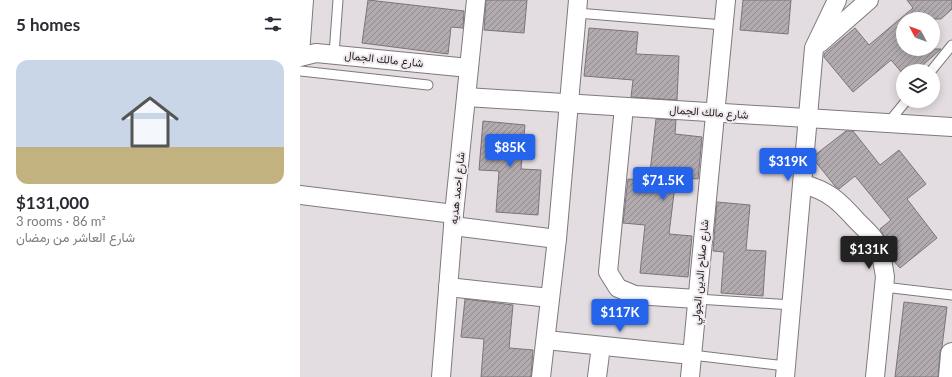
<!DOCTYPE html>
<html lang="en">
<head>
<meta charset="utf-8">
<style>
	:root { --surface:#fff; --page:#f2f2f3; --text:#2b2b33; --muted:#7c7c81; --accent:#2563eb }
	body { margin:0; font-family:Lato,Vazirmatn,sans-serif; background:var(--page); color:var(--text); height:100vh; display:flex; flex-direction:column; font-size:15px; white-space:nowrap }
	* { box-sizing:border-box; margin:0 }
	p { font-size:13px; color:var(--muted) }
	.icon { flex:none; width:22px; height:22px; fill:none; stroke:currentColor; stroke-width:2; stroke-linecap:round; stroke-linejoin:round }
	.map { position:relative; flex:1; overflow:hidden }
	.panel { display:flex; flex-direction:column; background:var(--surface); width:300px }
	.panel>* { flex:none }
	.needle { width:26px; rotate:311deg }
	.tools { position:absolute; left:596px; top:12px; display:grid; gap:8px }
	.tools a { display:grid; place-items:center; width:44px; height:44px; border-radius:50%; background:var(--surface); box-shadow:0 2px 10px #0003; font-size:20px }
	.price { position:absolute; translate:-50% -34px; padding:0 9px; border-radius:4px; background:var(--accent); color:#fff; font-size:13px; line-height:26px; filter:drop-shadow(0 1px 2px #0008) }
	.price::after { content:''; position:absolute; left:50%; top:24px; width:12px; height:9px; margin-left:-6px; background:inherit; clip-path:polygon(0 0,100% 0,50% 100%) }
	.price.selected { background:#222; color:#fff }
	ul { padding:0; list-style:none }
	li { display:grid; align-content:center; gap:8px; height:212px; padding:0 16px }
	li span { display:grid; place-items:center; height:124px; border-radius:12px; color:#555 }
	li>.icon { margin-inline-start:auto }
	span .icon { width:72px; height:72px; fill:#fffc; stroke-width:1 }
	li b { font-size:17px }
	h2 { display:flex; justify-content:space-between; align-items:center; height:48px; padding:0 16px; font-size:17px }
	main { display:flex; flex:1; min-height:0 }
	.map>svg:first-child { display:block }
</style>
</head>
<body>
<main>
<section class="panel">
<h2>5 homes<svg class="icon" aria-label="filters" viewBox="0 0 24 24"><path d="M4 7h16M4 17h16"/><circle cx="9" cy="7" r="2"/><circle cx="15" cy="17" r="2"/></svg></h2>
<ul>
<li><span style="background:linear-gradient(#c9d6e8 70%,#c2b280 0)"><svg class="icon" aria-label="home" viewBox="0 0 24 24"><path d="M3 11l9-7 9 7M6 9v11h12V9"/></svg></span><div><b>$131,000</b><p>3 rooms · 86 m²</p><p>شارع العاشر من رمضان</p></div></li>
</ul>
</section>
<div class="map">
<svg width="652" height="377" viewBox="0 0 652 377">
	<defs>
		<pattern id="building-hatch" width="6" height="6" patternUnits="userSpaceOnUse"><rect width="6" height="6" fill="#b1aaaf"/><path d="M-1 1l2-2M0 6l6-6M5 7l2-2" fill="none" stroke="#8f8a8e"/></pattern>
	</defs>
	<rect width="100%" height="100%" fill="#e3dce1"/>
	<g fill="url(#building-hatch)" stroke="#7b7579">
		<polygon points="68,0 164,11 163,28 151,27 148,54 62,43"/>
		<polygon points="186,0 227,0 224,33 184,30"/>
		<polygon points="443,0 491,0 488,34 440,30"/>
		<polygon points="607,0 652,0 652,9 641,19 603,19 603,49 641,49 616,71 603,71 603,74 591,60 553,92 524,57 524,54 555,28 569,45 613,8"/>
		<polygon points="289,28 338,32 336,54 379,56 377,100 331,97 333,80 284,76"/>
		<polygon points="356,119 376,120 375,134 402,137 398,179 376,177 369,234 392,236 388,277 340,273 345,225 323,223 328,179 349,181"/>
		<polygon points="183,121 225,125 221,169 241,170 238,215 196,212 199,171 179,170"/>
		<polygon points="546,131 553,131 580,165 599,150 626,184 607,199 637,238 600,268 592,259 588,244 580,229 591,220 555,176 539,189 535,186 515,161 515,155"/>
		<polygon points="417,202 450,205 446,250 466,251 463,296 421,293 424,252 413,251"/>
		<polygon points="165,299 213,305 209,348 233,350 231,377 181,377 184,339 161,337"/>
		<polygon points="604,302 647,307 642,347 640,353 638,377 595,377"/>
	</g>
	<g fill="none" stroke-linecap="round" stroke-linejoin="round">
		<g stroke="#7f797d" stroke-width="11">
			<g id="lane">
				<polyline points="277,13 424,25"/>
				<polyline points="34,54 38,0"/>
				<polyline points="1,71 128,85"/>
				<polyline points="631,71 652,45"/>
				<polyline points="588,123 606,101"/>
				<polyline points="584,287 652,295"/>
				<polyline points="397,299 492,305"/>
				<polyline points="392,355 486,366"/>
			</g>
		</g>
		<g stroke="#7f797d" stroke-width="20">
			<g id="street">
				<polyline points="520,43 569,0"/>
				<polyline points="0,54 4,0"/>
				<polyline points="0,57 16,53 169,68"/>
				<polyline points="166,97 652,127"/>
				<polyline points="324,107 308,272 318,288 335,295 397,299"/>
				<path d="M503,184C529,191 539,201 557,221C563,227 569,232 574,239C581,250 583,264 585,277L575,377"/>
				<polyline points="0,195 154,214"/>
				<polyline points="153,226 257,239"/>
				<polyline points="148,287 250,298"/>
				<polyline points="246,340 392,355"/>
				<polyline points="141,377 154,214 176,0"/>
				<polyline points="241,377 257,239 278,0"/>
				<polyline points="297,377 301,346"/>
				<polyline points="390,377 426,0"/>
				<polyline points="485,377 514,48 537,0"/>
			</g>
		</g>
		<g stroke="#7f797d" stroke-width="24">
			<polyline id="secondary" points="650,377 652,354"/>
		</g>
		<use href="#lane" stroke="#fff" stroke-width="9"/>
		<use href="#street" stroke="#fff" stroke-width="18"/>
		<use href="#secondary" stroke="#fff" stroke-width="22"/>
	</g>
	<g text-anchor="middle" stroke-width="4" stroke-linejoin="round" paint-order="stroke">
		<g font-size="11" fill="#1f1d1e" stroke="#f0e9ee">
			<text transform="translate(84 59) rotate(6)" y="4">شارع مالك الجمال</text>
			<text transform="translate(409 112) rotate(4)" y="4">شارع مالك الجمال</text>
			<text transform="translate(157 188) rotate(-84)" y="4">شارع احمد هديه</text>
			<text transform="translate(400 272) rotate(-85)" y="4">شارع صلاح الدين الجولي</text>
		</g>
	</g>
</svg>
<div class="tools">
<a><svg class="needle" viewBox="-14 -14 28 28"><path d="M0-13l5 13h-10z" fill="#e53935"/><path d="M0 13l5-13h-10z" fill="#7c7c81"/></svg></a>
<a><svg class="icon" aria-label="layers" viewBox="0 0 24 24"><path d="M12 4l9 5-9 5-9-5zM3 14l9 5 9-5"/></svg></a>
</div>
<b class="price" style="left:210px;top:168px">$85K</b>
<b class="price" style="left:488px;top:182px">$319K</b>
<b class="price" style="left:363px;top:201px">$71.5K</b>
<b class="price selected" style="left:569px;top:270px">$131K</b>
<b class="price" style="left:320px;top:333px">$117K</b>
</div>
</main>
</body>
</html>
